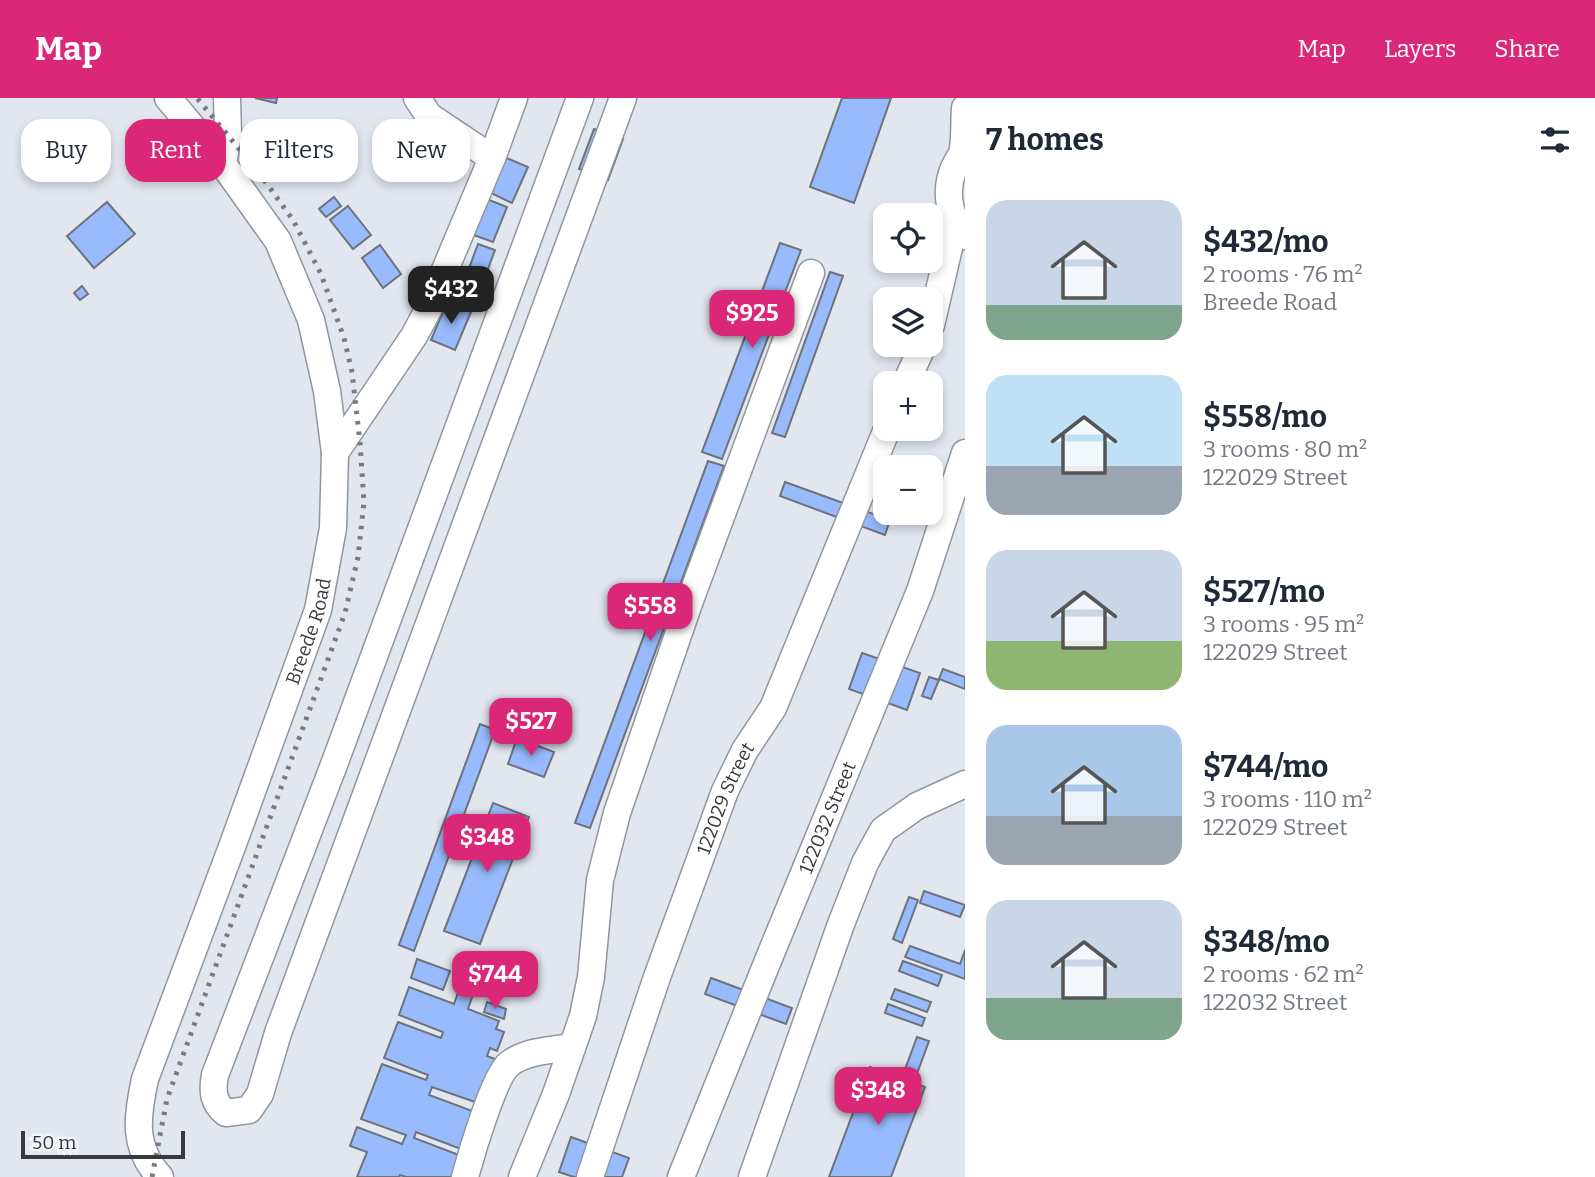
<!DOCTYPE html>
<html lang="en">
<head>
<meta charset="utf-8">
<style>
	:root { --surface:#fff; --page:#f2f2f3; --text:#1f2937; --muted:#747a83; --accent:#db2777 }
	body { margin:0; font-family:Bitter,serif; background:var(--page); color:var(--text); height:100vh; display:flex; flex-direction:column; font-size:26px; white-space:nowrap }
	* { box-sizing:border-box; margin:0 }
	p { font-size:23px; color:var(--muted) }
	.icon { flex:none; width:38px; height:38px; fill:none; stroke:currentColor; stroke-width:2; stroke-linecap:round; stroke-linejoin:round }
	.map { position:relative; flex:1; overflow:hidden }
	.details { display:flex; flex-direction:column; background:var(--surface); width:630px }
	.details>* { flex:none }
	.hud { position:absolute; left:21px; top:21px; width:665px; height:63px; display:flex; gap:14px }
	.tools { position:absolute; left:873px; top:105px; display:grid; gap:14px }
	.tools a { display:grid; place-items:center; width:70px; height:70px; border-radius:14px; background:var(--surface); box-shadow:0 4px 10px #0003; font-size:35px }
	.scale { position:absolute; left:21px; bottom:18px; width:164px; box-sizing:border-box; padding-left:7px; border:4px solid #36383b; border-top:0; font-size:19px; line-height:24px; white-space:nowrap; color:#36383b; -webkit-text-stroke:5px #eff4fd; paint-order:stroke }
	.price { position:absolute; translate:-50% -60px; padding:0 16px; border-radius:14px; background:var(--accent); color:#fff; font-size:23px; line-height:46px; filter:drop-shadow(0 2px 4px #0008) }
	.price::after { content:''; position:absolute; left:50%; top:42px; width:21px; height:16px; margin-left:-10px; background:inherit; clip-path:polygon(0 0,100% 0,50% 100%) }
	.price.current { background:#222; color:#fff }
	ul { padding:0; list-style:none }
	li { display:flex; align-items:center; gap:21px; height:175px; padding:0 21px }
	li span { display:grid; place-items:center; flex:none; width:196px; height:140px; border-radius:21px; color:#555 }
	li>.icon { margin-inline-start:auto }
	span .icon { width:84px; height:84px; fill:#fffc; stroke-width:1 }
	li b { font-size:30px }
	h2 { display:flex; justify-content:space-between; align-items:center; height:84px; padding:0 21px; font-size:30px }
	.chip { padding:0 24px; border-radius:21px; background:var(--surface); box-shadow:0 4px 10px #0003; font-size:24px; line-height:63px }
	.chip.current { background:var(--accent); color:#fff }
	header { display:flex; align-items:center; gap:42px; box-sizing:border-box; height:98px; padding:0 35px; background:var(--accent); color:#fff }
	header strong { font-size:33px }
	nav { display:flex; gap:38px; margin-inline-start:auto; font-size:24px }
	main { display:flex; flex:1; min-height:0 }
	.map>svg:first-child { display:block }
</style>
</head>
<body>
<header>
<strong>Map</strong>
<nav><a>Map</a><a>Layers</a><a>Share</a></nav>
</header>
<main>
<div class="map">
<svg width="965" height="1079" viewBox="0 0 965 1079">
	<rect width="100%" height="100%" fill="#e1e6ef"/>
	<g fill="#98bbfd" stroke="#6e727a" stroke-width="2">
		<polygon points="255,0 277,0 276,5"/>
		<polygon points="842,0 891,0 854,105 810,89"/>
		<polygon points="594,31 623,41 608,82 579,71"/>
		<polygon points="504,59 528,69 512,105 489,94"/>
		<polygon points="479,98 507,109 493,144 465,134"/>
		<polygon points="334,99 341,108 326,119 319,111"/>
		<polygon points="107,104 135,136 94,170 67,138"/>
		<polygon points="348,108 371,137 353,151 330,122"/>
		<polygon points="780,145 801,152 722,361 702,354"/>
		<polygon points="478,146 495,152 482,187 465,181"/>
		<polygon points="380,147 401,176 383,190 362,160"/>
		<polygon points="830,174 843,178 785,339 772,335"/>
		<polygon points="82,188 88,196 80,202 74,195"/>
		<polygon points="447,204 471,214 455,252 431,242"/>
		<polygon points="708,363 724,368 590,730 575,725"/>
		<polygon points="785,384 890,422 885,437 780,398"/>
		<polygon points="862,555 920,575 907,612 849,591"/>
		<polygon points="943,571 965,579 965,591 939,581"/>
		<polygon points="929,579 939,582 931,601 922,598"/>
		<polygon points="480,626 495,632 414,853 399,847"/>
		<polygon points="517,640 554,654 544,679 508,666"/>
		<polygon points="493,705 529,719 480,846 444,833"/>
		<polygon points="924,793 965,807 960,819 920,805"/>
		<polygon points="909,799 918,802 902,845 893,841"/>
		<polygon points="910,848 960,866 965,852 965,881 905,859"/>
		<polygon points="417,861 450,873 443,892 411,880"/>
		<polygon points="903,863 942,877 938,888 899,873"/>
		<polygon points="463,880 477,885 468,911 499,923 496,931 504,934 497,953 490,950 487,958 495,961 478,1005 432,989 429,997 475,1014 461,1051 416,1034 414,1040 459,1057 451,1079 406,1079 400,1077 399,1079 357,1079 367,1054 350,1048 357,1029 402,1046 406,1037 361,1021 382,966 426,982 428,977 384,960 398,924 441,940 443,934 399,917 409,889 454,906"/>
		<polygon points="711,880 792,910 786,926 705,896"/>
		<polygon points="895,891 931,904 927,914 891,901"/>
		<polygon points="487,904 506,911 504,921 484,914"/>
		<polygon points="888,906 925,920 922,928 885,915"/>
		<polygon points="917,939 929,943 915,981 903,977"/>
		<polygon points="870,969 925,989 891,1079 829,1079"/>
		<polygon points="571,1039 629,1060 622,1079 574,1079 559,1074"/>
	</g>
	<g fill="none" stroke-linecap="round" stroke-linejoin="round">
		<g stroke="#91969e" stroke-width="29">
			<g id="minor">
				<polyline points="417,0 429,18 492,60"/>
				<path d="M580,0L335,664L215,977C212,993 213,1005 226,1015L249,1012L260,996L278,935L623,0"/>
				<path d="M965,10C964,21 965,45 962,55C960,60 956,65 954,70C944,93 949,119 965,138"/>
				<polyline points="223,66 228,36 227,0"/>
				<polyline points="931,227 955,124"/>
				<polyline points="906,285 923,247"/>
				<polyline points="335,355 414,238 429,210 492,60 514,0"/>
				<path id="s1" d="M160,1079C132,1049 137,1018 145,981L233,746L318,512L333,430L335,355L327,293L311,222L278,143L223,66L168,0"/>
				<path d="M465,1079C471,1057 494,978 509,966C526,953 551,952 572,949"/>
				<polyline points="522,1079 556,996 583,918 591,879 600,782 617,715 688,508 811,175"/>
				<path id="s2" d="M590,1079L657,879L725,693L745,652L773,610L887,331"/>
				<path id="s3" d="M681,1079L767,865L920,493L965,355"/>
				<polyline points="752,1079 841,826 865,765 883,732 917,708 965,686"/>
			</g>
		</g>
		<use href="#minor" stroke="#fff" stroke-width="26"/>
		<polyline stroke="#787b80" stroke-width="5" stroke-dasharray="3.5 7" stroke-linecap="butt" points="152,1079 167,1001 345,515 358,459 364,404 360,345 352,274 344,240 321,176 293,122 259,75 197,0"/>
	</g>
	<g text-anchor="middle" stroke-width="6" stroke-linejoin="round" paint-order="stroke">
		<g font-size="19" fill="#36383b" stroke="#eff4fd">
			<text dy="7" stroke="none"><textPath href="#s1" startOffset="581">Breede Road</textPath></text>
			<text dy="7" stroke="none"><textPath href="#s2" startOffset="402">122029 Street</textPath></text>
			<text dy="7" stroke="none"><textPath href="#s3" startOffset="388">122032 Street</textPath></text>
		</g>
	</g>
</svg>
<div class="tools">
<a><svg class="icon" aria-label="locate" viewBox="0 0 24 24"><circle cx="12" cy="12" r="6"/><path d="M12 2v4M12 18v4M2 12h4M18 12h4"/></svg></a>
<a><svg class="icon" aria-label="layers" viewBox="0 0 24 24"><path d="M12 4l9 5-9 5-9-5zM3 14l9 5 9-5"/></svg></a>
<a>+</a>
<a>−</a>
</div>
<div class="scale">50 m</div>
<b class="price current" style="left:451px;top:228px">$432</b>
<b class="price" style="left:752px;top:252px">$925</b>
<b class="price" style="left:650px;top:545px">$558</b>
<b class="price" style="left:531px;top:660px">$527</b>
<b class="price" style="left:487px;top:776px">$348</b>
<b class="price" style="left:495px;top:913px">$744</b>
<b class="price" style="left:878px;top:1029px">$348</b>
<div class="hud">
<a class="chip">Buy</a>
<a class="chip current">Rent</a>
<a class="chip">Filters</a>
<a class="chip">New</a>
</div>
</div>
<section class="details">
<h2>7 homes<svg class="icon" aria-label="filters" viewBox="0 0 24 24"><path d="M4 7h16M4 17h16"/><circle cx="9" cy="7" r="2"/><circle cx="15" cy="17" r="2"/></svg></h2>
<ul>
<li><span style="background:linear-gradient(#c9d6e8 75%,#7fa58c 0)"><svg class="icon" aria-label="home" viewBox="0 0 24 24"><path d="M3 11l9-7 9 7M6 9v11h12V9"/></svg></span><div><b>$432/mo</b><p>2 rooms · 76 m²</p><p>Breede Road</p></div></li>
<li><span style="background:linear-gradient(#bfe0f5 65%,#9aa5b1 0)"><svg class="icon" aria-label="home" viewBox="0 0 24 24"><path d="M3 11l9-7 9 7M6 9v11h12V9"/></svg></span><div><b>$558/mo</b><p>3 rooms · 80 m²</p><p>122029 Street</p></div></li>
<li><span style="background:linear-gradient(#c9d6e8 65%,#8fb573 0)"><svg class="icon" aria-label="home" viewBox="0 0 24 24"><path d="M3 11l9-7 9 7M6 9v11h12V9"/></svg></span><div><b>$527/mo</b><p>3 rooms · 95 m²</p><p>122029 Street</p></div></li>
<li><span style="background:linear-gradient(#a9c7e8 65%,#9aa5b1 0)"><svg class="icon" aria-label="home" viewBox="0 0 24 24"><path d="M3 11l9-7 9 7M6 9v11h12V9"/></svg></span><div><b>$744/mo</b><p>3 rooms · 110 m²</p><p>122029 Street</p></div></li>
<li><span style="background:linear-gradient(#c9d6e8 70%,#7fa58c 0)"><svg class="icon" aria-label="home" viewBox="0 0 24 24"><path d="M3 11l9-7 9 7M6 9v11h12V9"/></svg></span><div><b>$348/mo</b><p>2 rooms · 62 m²</p><p>122032 Street</p></div></li>
</ul>
</section>
</main>
</body>
</html>
